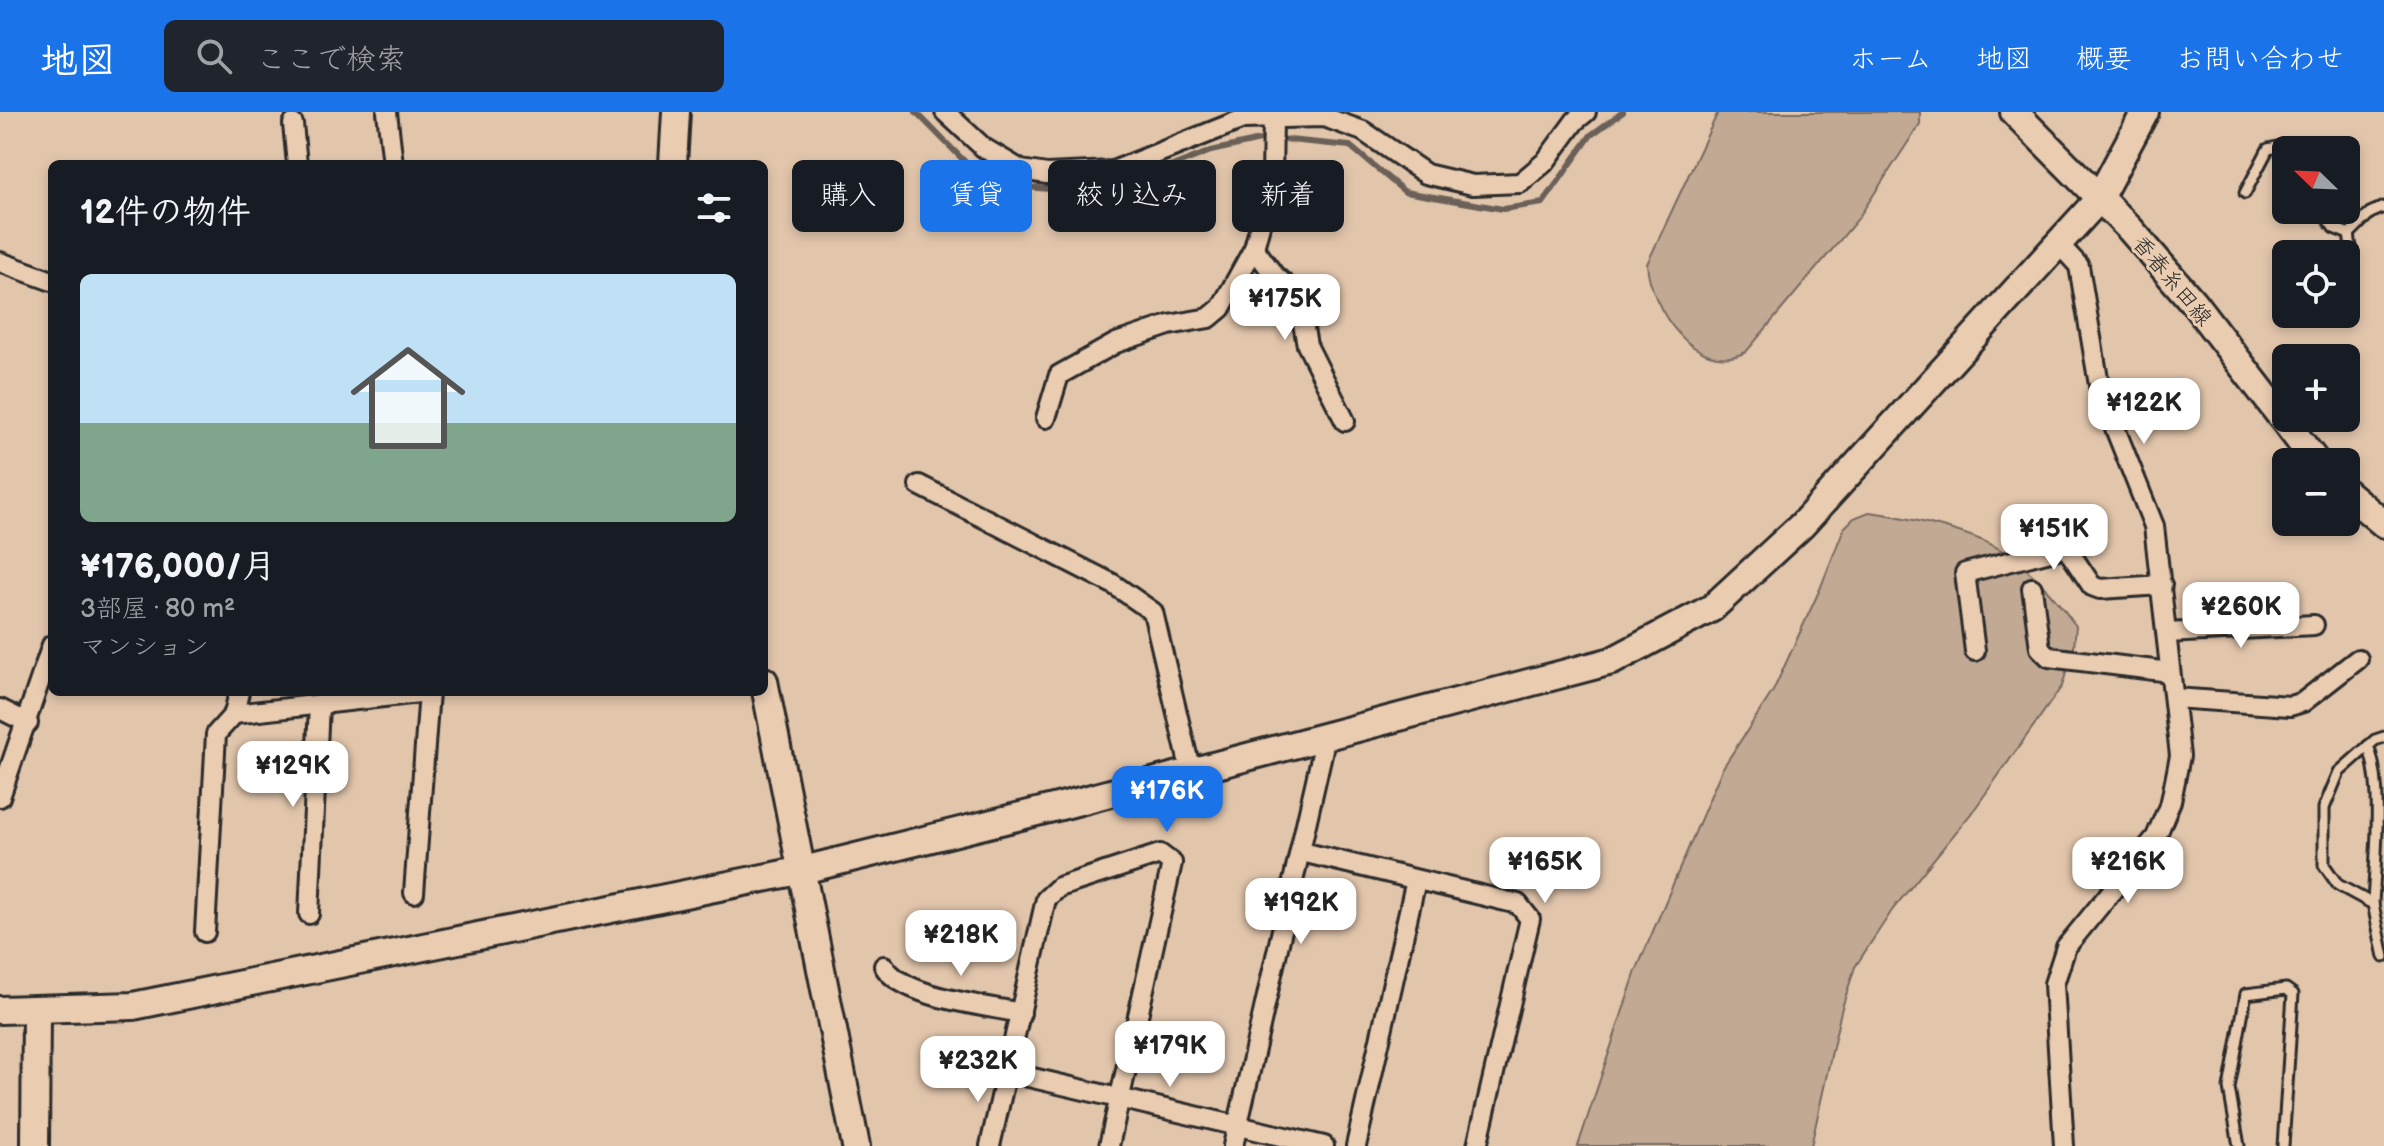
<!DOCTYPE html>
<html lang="ja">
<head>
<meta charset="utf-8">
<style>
	:root { --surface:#171b24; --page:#20242c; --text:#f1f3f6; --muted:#9ea1a6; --line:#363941; --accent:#1a73e8 }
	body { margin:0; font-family:"Balsamiq Sans","Klee One",sans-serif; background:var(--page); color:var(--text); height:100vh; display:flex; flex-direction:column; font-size:30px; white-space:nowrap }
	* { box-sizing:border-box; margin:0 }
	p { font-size:26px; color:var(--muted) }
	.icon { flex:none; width:44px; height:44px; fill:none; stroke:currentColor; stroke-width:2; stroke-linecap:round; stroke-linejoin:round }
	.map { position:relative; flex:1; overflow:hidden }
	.details { position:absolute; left:48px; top:48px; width:720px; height:536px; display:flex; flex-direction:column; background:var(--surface); border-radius:12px; box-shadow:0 4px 12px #0003 }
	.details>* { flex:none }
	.guide { position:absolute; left:792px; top:48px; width:760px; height:72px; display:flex; gap:16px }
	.needle { width:52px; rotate:293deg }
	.controls { position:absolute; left:2272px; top:24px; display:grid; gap:16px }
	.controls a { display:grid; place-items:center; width:88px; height:88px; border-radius:12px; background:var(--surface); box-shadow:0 4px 12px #0003; font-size:40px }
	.price { position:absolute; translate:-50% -68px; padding:0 18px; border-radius:16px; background:#fff; color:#222; font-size:26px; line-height:52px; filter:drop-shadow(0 2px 4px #0008) }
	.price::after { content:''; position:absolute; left:50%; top:48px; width:24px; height:18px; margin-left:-12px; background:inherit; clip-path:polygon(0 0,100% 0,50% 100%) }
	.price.current { background:var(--accent); color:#fff }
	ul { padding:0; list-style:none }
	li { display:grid; align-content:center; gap:16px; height:424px; padding:0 32px }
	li+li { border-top:2px solid var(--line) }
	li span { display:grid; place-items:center; height:248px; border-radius:12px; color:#555 }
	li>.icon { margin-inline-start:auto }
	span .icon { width:144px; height:144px; fill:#fffc; stroke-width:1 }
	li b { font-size:34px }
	h2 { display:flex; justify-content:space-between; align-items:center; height:96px; padding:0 32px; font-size:34px }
	.tag { padding:0 28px; border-radius:12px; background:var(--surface); box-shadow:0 4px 12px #0003; font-size:28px; line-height:72px }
	.tag.current { background:var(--accent); color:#fff }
	header { display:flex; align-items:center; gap:48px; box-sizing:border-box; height:112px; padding:0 40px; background:var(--accent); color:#fff }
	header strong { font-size:38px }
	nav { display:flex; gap:44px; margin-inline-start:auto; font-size:28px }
	.search { width:560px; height:72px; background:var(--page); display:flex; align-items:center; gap:20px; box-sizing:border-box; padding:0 28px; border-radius:12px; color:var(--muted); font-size:30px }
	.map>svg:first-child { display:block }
</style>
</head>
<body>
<header>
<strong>地図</strong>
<div class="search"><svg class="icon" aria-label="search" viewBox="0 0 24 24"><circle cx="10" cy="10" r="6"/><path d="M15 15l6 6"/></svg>ここで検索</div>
<nav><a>ホーム</a><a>地図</a><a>概要</a><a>お問い合わせ</a></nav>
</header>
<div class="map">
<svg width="2384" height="1034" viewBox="0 0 2384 1034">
	<rect width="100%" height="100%" fill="#e2c6ac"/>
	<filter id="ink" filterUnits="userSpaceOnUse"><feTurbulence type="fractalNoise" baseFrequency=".0125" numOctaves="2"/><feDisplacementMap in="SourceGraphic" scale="16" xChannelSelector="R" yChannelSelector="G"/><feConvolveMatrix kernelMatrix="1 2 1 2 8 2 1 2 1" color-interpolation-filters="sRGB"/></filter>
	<g filter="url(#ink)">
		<g fill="#c1a994" stroke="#766a60" stroke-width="2">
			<path d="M1718,0H1920V12L1857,108L1746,240C1696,266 1650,195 1647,152Z"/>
			<path d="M1869,400C1903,404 1973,420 2001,438C2031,457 2056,486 2076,514L2074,535L2062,574L1974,698L1893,797L1855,855L1841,899L1811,1034H1578L1636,859L1722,657L1773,579L1820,477L1844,416L1854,406Z"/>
		</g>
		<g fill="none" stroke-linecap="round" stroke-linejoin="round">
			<polyline stroke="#6b6058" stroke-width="6" points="916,0 981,66 1011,74 1103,81 1211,39 1269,26 1350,34 1405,80 1503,97 1543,91 1591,23 1623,0"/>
			<g stroke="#2b2b2b" stroke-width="15">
				<g id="lane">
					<polyline points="2245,81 2268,37 2277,35 2286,48"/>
					<polyline points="2321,98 2334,116 2349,122 2370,101 2384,95"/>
					<polyline points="2346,152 2351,135 2349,122"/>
					<polyline points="2384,625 2375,628 2339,660 2324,696 2324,753 2338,773 2373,792 2384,845"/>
					<path d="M2368,634C2384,673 2375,747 2373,792"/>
					<polyline points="2239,1034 2229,976 2246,882 2286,877 2293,882 2283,1034"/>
				</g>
			</g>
			<g stroke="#2b2b2b" stroke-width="24">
				<g id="street">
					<polyline points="387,0 393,52"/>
					<polyline points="945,0 984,36 1021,58 1047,62 1113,59 1243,7 1324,5 1363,19 1426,62 1473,73 1520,71 1545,50 1575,9 1586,0"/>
					<polyline points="293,12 297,52"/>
					<polyline points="2059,132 2079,154 2100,279 2154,414 2180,644 2171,689 2156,725 2066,835 2054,872 2064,1034"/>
					<polyline points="1254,136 1274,163 1298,184 1307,233 1345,309"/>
					<polyline points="0,150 52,169"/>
					<polyline points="1046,306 1059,263 1116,231 1169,213 1209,206 1221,196 1254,136 1272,68 1273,6"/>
					<polyline points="919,373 1113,472 1153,500 1191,660"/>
					<polyline points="2032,476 2040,536 2049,545 2170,560"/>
					<polyline points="2167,521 2314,513"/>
					<polyline points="1975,539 1965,461 2066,435 2092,474 2100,477 2162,473"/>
					<polyline points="2174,586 2290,594 2303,590 2358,547"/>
					<polyline points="0,597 28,611"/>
					<polyline points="234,602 428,580"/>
					<polyline points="0,685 52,533"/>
					<polyline points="1302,740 1518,792 1530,807 1477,1034"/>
					<polyline points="414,781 429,580"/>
					<polyline points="309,802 319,593"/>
					<polyline points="205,820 216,622 234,602 239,580"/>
					<path d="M884,854C903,886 984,893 1021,901"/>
					<polyline points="1007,960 1324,1034"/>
					<polyline points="990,1034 1046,787 1059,775 1160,742 1172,751 1109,1034"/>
					<polyline points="1233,1034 1326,624"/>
					<polyline points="1356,1034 1416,768"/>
				</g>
			</g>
			<g stroke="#2b2b2b" stroke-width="32">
				<g id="secondary">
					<polyline points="2014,0 2130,117 2193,190 2316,350"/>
					<polyline points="673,52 676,0"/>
					<polyline points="2346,380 2384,412"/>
					<polyline points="764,569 856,1034"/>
					<polyline points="0,898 133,894 803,758 1061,694 1612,549 1712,496 1802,413 2098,88 2145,0"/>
					<polyline points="35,1034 36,899"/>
				</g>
			</g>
			<use href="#lane" stroke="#eaccb1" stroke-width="9"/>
			<use href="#street" stroke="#eaccb1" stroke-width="18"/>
			<use href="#secondary" stroke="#eaccb1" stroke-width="26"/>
		</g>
	</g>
	<g text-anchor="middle" stroke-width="6" stroke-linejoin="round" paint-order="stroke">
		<g font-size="22" fill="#2b2b2b" stroke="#eaccb1">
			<text transform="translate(2173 168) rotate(50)" y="8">香春糸田線</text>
		</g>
	</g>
</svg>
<div class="controls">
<a><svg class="needle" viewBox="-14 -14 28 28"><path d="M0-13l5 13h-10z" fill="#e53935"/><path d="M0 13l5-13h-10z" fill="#9ea1a6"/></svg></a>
<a><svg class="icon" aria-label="locate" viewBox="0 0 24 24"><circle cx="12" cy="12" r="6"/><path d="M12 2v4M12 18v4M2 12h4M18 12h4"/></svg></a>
<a>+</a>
<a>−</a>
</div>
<b class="price" style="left:1285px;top:230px">¥175K</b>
<b class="price" style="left:2144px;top:334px">¥122K</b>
<b class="price" style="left:2054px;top:460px">¥151K</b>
<b class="price" style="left:2241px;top:538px">¥260K</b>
<b class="price" style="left:293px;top:697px">¥129K</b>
<b class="price current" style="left:1167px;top:722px">¥176K</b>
<b class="price" style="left:1545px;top:793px">¥165K</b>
<b class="price" style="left:2128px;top:793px">¥216K</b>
<b class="price" style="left:1301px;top:834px">¥192K</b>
<b class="price" style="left:961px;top:866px">¥218K</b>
<b class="price" style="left:1170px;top:977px">¥179K</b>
<b class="price" style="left:978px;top:992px">¥232K</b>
<div class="guide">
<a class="tag">購入</a>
<a class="tag current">賃貸</a>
<a class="tag">絞り込み</a>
<a class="tag">新着</a>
</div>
<section class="details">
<h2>12件の物件<svg class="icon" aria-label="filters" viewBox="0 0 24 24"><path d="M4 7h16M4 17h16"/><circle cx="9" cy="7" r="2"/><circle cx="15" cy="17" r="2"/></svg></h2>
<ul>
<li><span style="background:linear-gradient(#bfe0f5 60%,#7fa58c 0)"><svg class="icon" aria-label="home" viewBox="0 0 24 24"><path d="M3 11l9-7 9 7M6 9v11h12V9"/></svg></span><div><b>¥176,000/月</b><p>3部屋 · 80 m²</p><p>マンション</p></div></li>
</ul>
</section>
</div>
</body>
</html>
